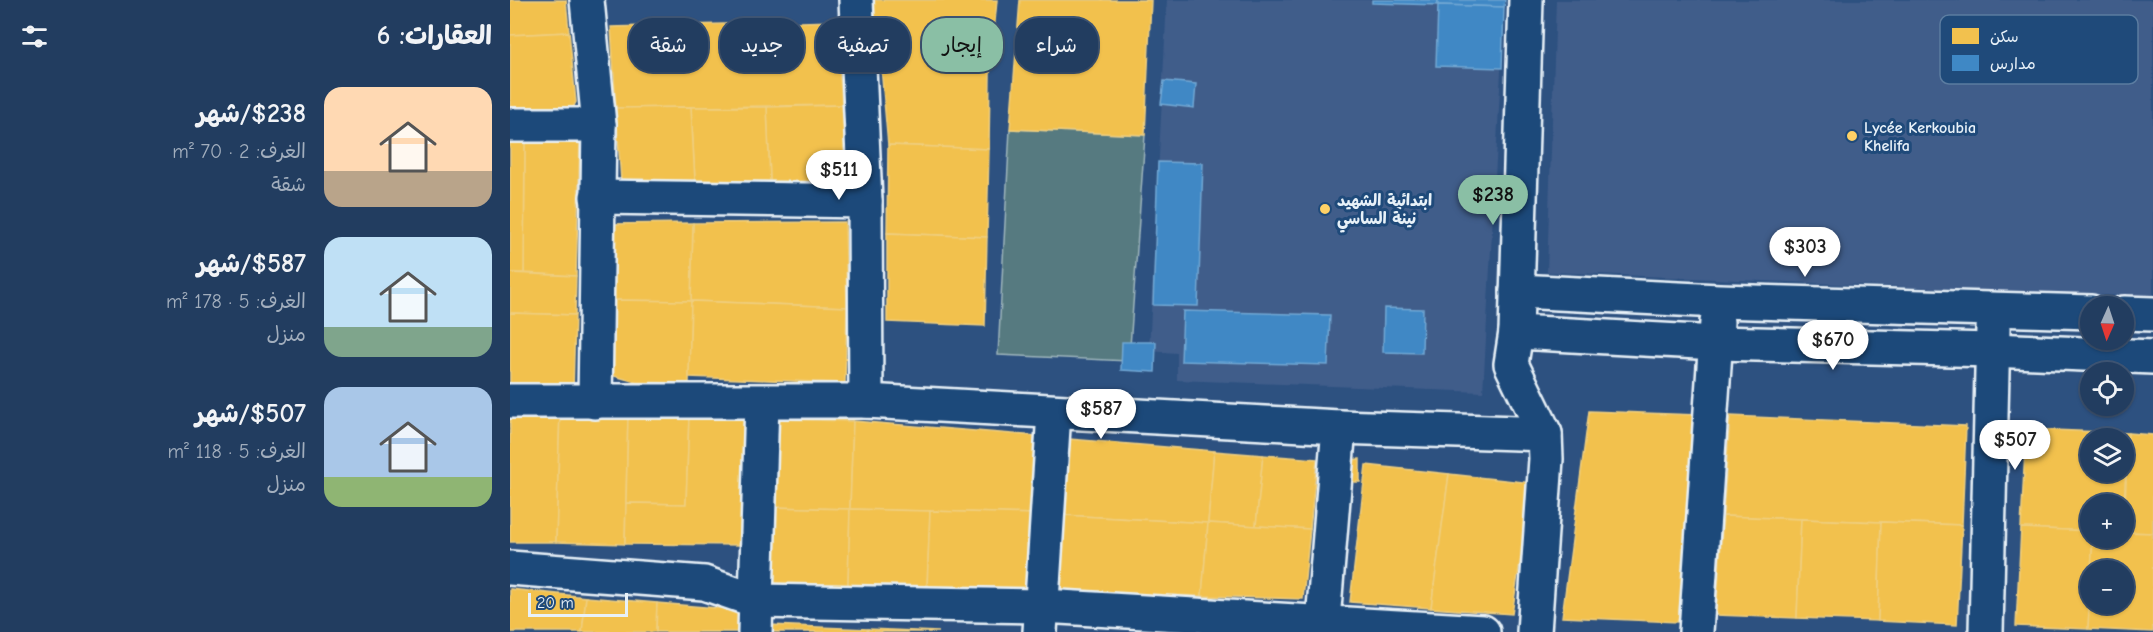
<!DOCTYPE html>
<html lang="ar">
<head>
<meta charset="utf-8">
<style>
	:root { --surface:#223d60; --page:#2e4869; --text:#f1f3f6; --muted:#a2aebd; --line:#3f5675; --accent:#8abfa5 }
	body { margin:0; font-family:"Comic Neue","Playpen Sans Arabic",sans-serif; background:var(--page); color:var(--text); direction:rtl; height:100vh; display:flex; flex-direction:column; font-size:22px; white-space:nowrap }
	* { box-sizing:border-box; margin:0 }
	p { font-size:20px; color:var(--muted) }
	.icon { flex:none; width:33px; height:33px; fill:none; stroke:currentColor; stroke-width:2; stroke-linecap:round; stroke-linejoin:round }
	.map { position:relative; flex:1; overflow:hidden; direction:ltr }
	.drawer { display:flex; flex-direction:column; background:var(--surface); width:510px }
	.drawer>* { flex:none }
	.banner { position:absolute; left:18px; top:18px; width:570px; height:54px; direction:rtl; display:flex; gap:12px }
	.needle { width:39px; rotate:183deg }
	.buttons { position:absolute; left:1570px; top:296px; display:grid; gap:12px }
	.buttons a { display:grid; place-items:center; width:54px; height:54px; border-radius:50%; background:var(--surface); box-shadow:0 2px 4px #0004,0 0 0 2px var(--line); font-size:30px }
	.scale { position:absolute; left:18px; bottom:15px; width:100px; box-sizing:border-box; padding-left:6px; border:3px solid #e8f1f8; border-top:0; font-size:16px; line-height:21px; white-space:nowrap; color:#e8f1f8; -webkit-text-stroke:4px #1f4a7a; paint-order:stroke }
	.price { position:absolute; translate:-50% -51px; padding:0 14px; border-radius:21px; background:#fff; color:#222; font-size:20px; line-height:39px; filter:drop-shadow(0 2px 3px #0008) }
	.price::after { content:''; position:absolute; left:50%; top:36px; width:18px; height:14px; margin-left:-9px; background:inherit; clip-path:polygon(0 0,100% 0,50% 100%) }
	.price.current { background:var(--accent); color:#111 }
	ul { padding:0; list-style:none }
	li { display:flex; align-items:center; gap:18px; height:150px; padding:0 18px }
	li span { display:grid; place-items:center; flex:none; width:168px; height:120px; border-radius:18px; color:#555 }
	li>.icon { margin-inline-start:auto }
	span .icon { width:72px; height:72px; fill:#fffc; stroke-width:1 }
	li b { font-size:26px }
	h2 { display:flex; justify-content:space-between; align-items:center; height:72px; padding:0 18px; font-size:26px }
	.pill { padding:0 21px; border-radius:24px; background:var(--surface); box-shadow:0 2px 4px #0004,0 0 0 2px var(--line); font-size:21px; line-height:54px }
	.pill.current { background:var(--accent); color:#111 }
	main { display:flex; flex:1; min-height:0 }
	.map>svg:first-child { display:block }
</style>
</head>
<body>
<main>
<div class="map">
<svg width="1643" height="632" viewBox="0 0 1643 632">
	<rect width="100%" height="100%" fill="#2d5180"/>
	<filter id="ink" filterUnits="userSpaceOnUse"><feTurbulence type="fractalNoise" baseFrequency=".0167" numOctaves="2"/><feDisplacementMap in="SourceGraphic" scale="12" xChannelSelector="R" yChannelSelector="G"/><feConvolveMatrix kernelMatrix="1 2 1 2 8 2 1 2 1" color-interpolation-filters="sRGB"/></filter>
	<g filter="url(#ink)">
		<g fill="#405d8a">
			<polygon points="657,0 995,0 973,392 667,380 667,353 639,351"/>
			<polygon points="1046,0 1643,0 1643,297 1037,272"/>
		</g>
		<polygon fill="#567a80" stroke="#9fb6bc" stroke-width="1.5" points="500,129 635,135 619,361 488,355"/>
		<g fill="#f2c14e" stroke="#efcf81" stroke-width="1.5" fill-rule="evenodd">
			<polygon points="0,0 56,0 59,32 0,35"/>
			<polygon points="361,0 487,0 480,75 479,149 378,145 371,67 367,47"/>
			<polygon points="510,0 641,0 635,135 500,129"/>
			<polygon points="326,21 332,105 106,108 101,27"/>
			<polygon points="59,32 66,102 58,117 0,122 0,35"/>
			<polygon points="332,105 337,181 260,181 257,107"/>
			<polygon points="181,107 257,107 260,181 185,181"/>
			<polygon points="181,107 185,181 111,181 106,108"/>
			<polygon points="15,140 70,140 66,276 14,273"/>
			<polygon points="15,140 14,273 0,273 0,141"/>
			<polygon points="378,145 479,149 477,237 377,233"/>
			<polygon points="335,222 337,307 181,301 183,223"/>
			<polygon points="183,223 181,301 98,300 99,224"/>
			<polygon points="377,233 477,237 475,326 377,322"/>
			<polygon points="0,273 66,276 65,315 0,313"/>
			<polygon points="98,300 181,301 179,383 126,382 97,374"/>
			<polygon points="181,301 337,307 335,383 179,377"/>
			<polygon points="0,313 65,315 63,396 0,393"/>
			<polygon points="0,411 50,412 46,542 0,542"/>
			<polygon points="1079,411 1188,415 1168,622 1052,617"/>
			<polygon points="50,412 118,415 115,544 46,542"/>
			<polygon points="118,415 179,417 176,504 116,503"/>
			<polygon points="1220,416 1456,426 1452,525 1213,516"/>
			<polygon points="179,417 237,419 233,545 115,544 116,503 176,504"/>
			<polygon points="262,419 343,421 340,509 259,507"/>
			<polygon points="343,421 527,436 526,514 340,509"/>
			<path d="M1516,429L1618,433L1614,504H1581V531L1511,528ZM1581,438H1614V471H1581Z"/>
			<polygon points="1618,433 1643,435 1643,533 1614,532"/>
			<polygon points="559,439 704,451 698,523 552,515"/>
			<polygon points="704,451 753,455 746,526 698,523"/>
			<polygon points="753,455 807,459 800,529 746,526"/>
			<polygon points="850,459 850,482 832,482 831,460"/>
			<polygon points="856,465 939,474 921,608 840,602"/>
			<polygon points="939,474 1022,483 1002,614 921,608"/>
			<polygon points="259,507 340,509 338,585 256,583"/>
			<polygon points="340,509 420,511 417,588 338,585"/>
			<polygon points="420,511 526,514 524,591 417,588"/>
			<polygon points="552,515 698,523 692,596 545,592"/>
			<polygon points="1213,516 1291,519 1287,618 1206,615"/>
			<polygon points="1291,519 1371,522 1368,621 1287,618"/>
			<polygon points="1371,522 1452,525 1447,625 1368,621"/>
			<polygon points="698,523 800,529 793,599 692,596"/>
			<polygon points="1511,528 1581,531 1581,537 1583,537 1578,629 1506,626"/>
			<polygon points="1614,532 1643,533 1643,632 1578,629 1581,572 1581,603 1614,603 1614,570 1581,570 1583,537 1614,537"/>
			<polygon points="0,589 76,597 72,632 0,632"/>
			<polygon points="76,597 147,603 146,632 72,632"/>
			<polygon points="147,603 231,610 230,632 146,632"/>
			<polygon points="259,625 358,629 357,632 258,632"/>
			<polygon points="358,629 429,632 357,632"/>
		</g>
		<g fill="#3f88c5" stroke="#72a8d4" stroke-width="1.5">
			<polygon points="862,0 928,0 928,5 862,3"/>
			<polygon points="928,0 995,0 994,7 928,5"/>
			<polygon points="928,5 994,7 992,68 926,66"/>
			<polygon points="654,81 686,84 684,108 651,104"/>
			<polygon points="648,162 693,163 688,306 643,305"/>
			<polygon points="874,308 913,309 912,353 873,352"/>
			<polygon points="673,311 820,315 818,365 671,361"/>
			<polygon points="612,342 646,342 645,372 611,370"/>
		</g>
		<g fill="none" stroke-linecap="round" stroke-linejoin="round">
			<g stroke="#e8f1f8" stroke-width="38">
				<g id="minor">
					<polyline points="77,0 89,125 85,402"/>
					<polyline points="346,0 355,201 356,401"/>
					<polyline points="1016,0 1006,332 1001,364 1035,434"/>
					<polyline points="0,125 89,125"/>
					<polyline points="87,197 355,201"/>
					<polyline points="1007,291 1209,301 1581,312"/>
					<polyline points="1614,313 1643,314"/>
					<polyline points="1006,332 1206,343 1482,350 1643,357"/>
					<polyline points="0,401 356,401 829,427 1035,434 1036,459 1024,632"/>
					<polyline points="0,568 194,583 246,601 533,606 973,632"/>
					<polyline points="245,632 252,402"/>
					<polyline points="530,632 544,412"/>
					<polyline points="812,632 829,427"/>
					<polyline points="1186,632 1207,322"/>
					<polyline points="1476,632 1483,328"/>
				</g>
			</g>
			<use href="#minor" stroke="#1f4a7a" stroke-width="33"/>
		</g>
	</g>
	<g fill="#ffd166" stroke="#1f4a7a" stroke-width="2">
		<circle cx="1342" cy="136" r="6"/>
		<circle cx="815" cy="209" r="6"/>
	</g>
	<g text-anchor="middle" stroke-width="6" stroke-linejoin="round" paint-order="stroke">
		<g font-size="16" font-weight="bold" fill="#e8f1f8" stroke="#1f4a7a" text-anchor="start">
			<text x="1354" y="133">Lycée Kerkoubia<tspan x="1354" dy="18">Khelifa</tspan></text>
			<text x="827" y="206">ابتدائية الشهيد<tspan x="827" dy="18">نينة الساسي</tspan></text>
		</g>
	</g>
	<rect x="1430" y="15" width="198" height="69" rx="9" fill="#1f4a7a" stroke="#5b7ca0" stroke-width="1.5"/>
	<rect x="1442" y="28" width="27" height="16" fill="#f2c14e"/>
	<rect x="1442" y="55" width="27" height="16" fill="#3f88c5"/>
	<g font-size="16" fill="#e8f1f8">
		<text x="1480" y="42">سكن</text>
		<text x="1480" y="69">مدارس</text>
	</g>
</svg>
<div class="buttons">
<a><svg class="needle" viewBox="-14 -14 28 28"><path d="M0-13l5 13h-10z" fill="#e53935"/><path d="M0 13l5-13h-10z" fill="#a2aebd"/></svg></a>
<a><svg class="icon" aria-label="locate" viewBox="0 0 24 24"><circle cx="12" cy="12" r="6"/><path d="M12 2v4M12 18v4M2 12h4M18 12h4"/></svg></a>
<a><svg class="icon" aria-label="layers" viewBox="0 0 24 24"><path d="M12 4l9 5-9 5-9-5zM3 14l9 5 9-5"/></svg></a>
<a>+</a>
<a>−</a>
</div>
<div class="scale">20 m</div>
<b class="price" style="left:329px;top:201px">$511</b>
<b class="price current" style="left:983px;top:226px">$238</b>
<b class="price" style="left:1295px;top:278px">$303</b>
<b class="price" style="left:1323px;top:371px">$670</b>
<b class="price" style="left:591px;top:440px">$587</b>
<b class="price" style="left:1505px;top:471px">$507</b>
<div class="banner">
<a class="pill">شراء</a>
<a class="pill current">إيجار</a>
<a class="pill">تصفية</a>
<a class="pill">جديد</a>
<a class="pill">شقة</a>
</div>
</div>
<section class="drawer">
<h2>العقارات: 6<svg class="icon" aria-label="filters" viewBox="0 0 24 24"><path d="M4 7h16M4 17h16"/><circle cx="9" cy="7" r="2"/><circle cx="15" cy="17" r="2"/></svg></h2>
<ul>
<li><span style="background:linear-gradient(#ffd9b3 70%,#b9a48a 0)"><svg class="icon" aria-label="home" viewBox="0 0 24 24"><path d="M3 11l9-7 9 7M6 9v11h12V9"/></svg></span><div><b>$238/شهر</b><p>الغرف: 2 · 70 m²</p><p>شقة</p></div></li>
<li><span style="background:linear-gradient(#bfe0f5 75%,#7fa58c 0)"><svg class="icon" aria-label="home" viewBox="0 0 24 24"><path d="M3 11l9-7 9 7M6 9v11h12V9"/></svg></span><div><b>$587/شهر</b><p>الغرف: 5 · 178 m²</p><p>منزل</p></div></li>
<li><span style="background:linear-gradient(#a9c7e8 75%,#8fb573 0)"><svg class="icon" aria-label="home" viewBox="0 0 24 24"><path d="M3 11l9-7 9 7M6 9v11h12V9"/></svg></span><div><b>$507/شهر</b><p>الغرف: 5 · 118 m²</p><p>منزل</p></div></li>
</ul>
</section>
</main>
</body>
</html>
